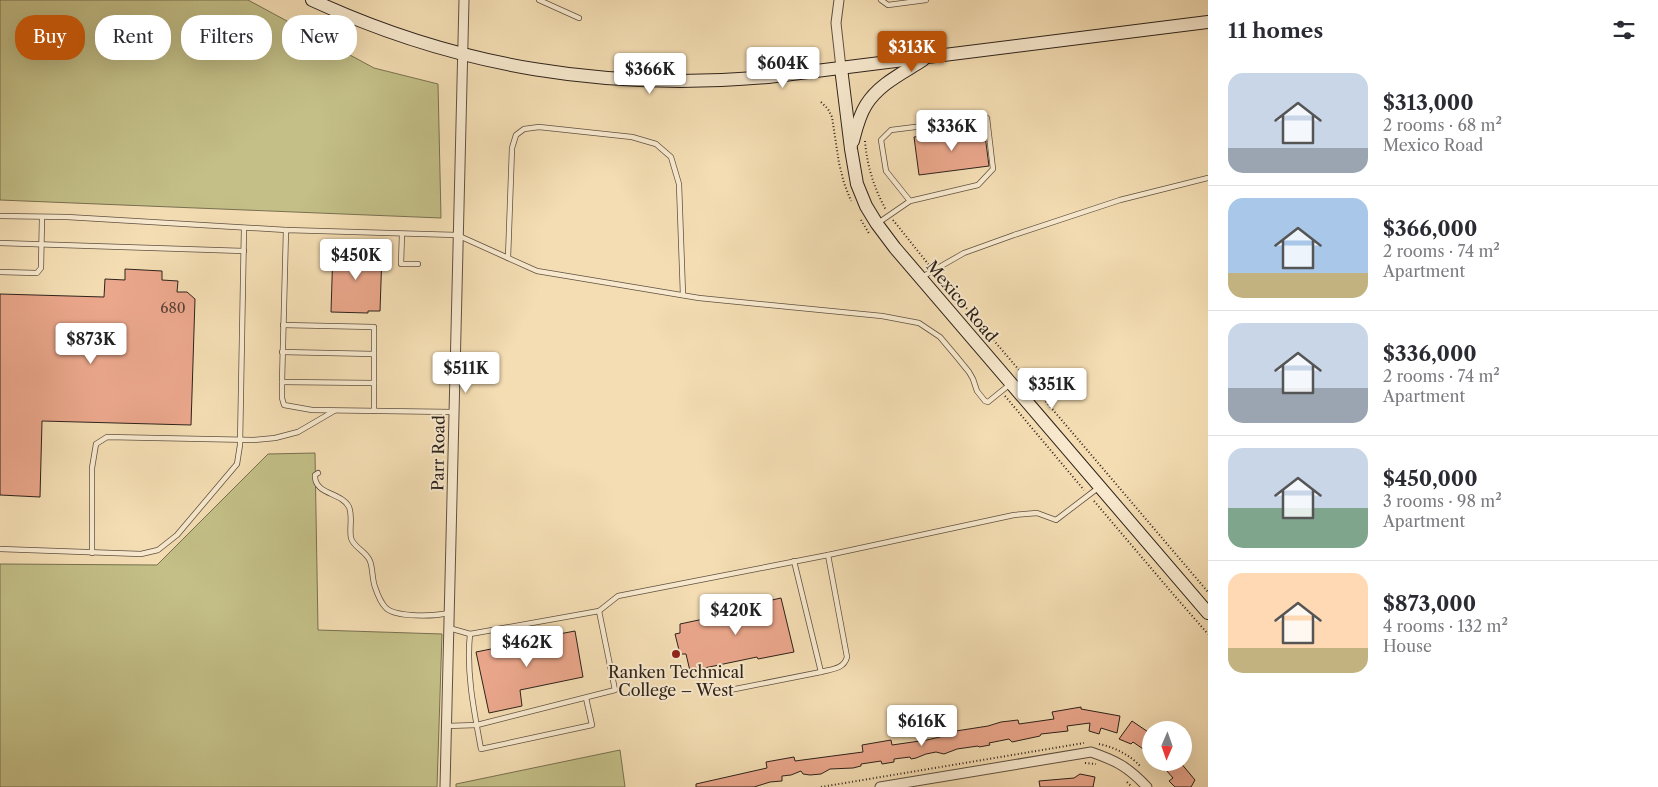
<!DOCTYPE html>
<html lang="en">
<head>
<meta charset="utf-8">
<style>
	:root { --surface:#fff; --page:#f2f2f3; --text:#2b2b33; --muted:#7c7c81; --line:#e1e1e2; --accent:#b45309 }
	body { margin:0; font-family:"Libre Caslon Text",serif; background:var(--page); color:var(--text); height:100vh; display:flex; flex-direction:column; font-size:19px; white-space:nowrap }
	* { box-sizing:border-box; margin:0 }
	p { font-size:16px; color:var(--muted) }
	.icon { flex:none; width:28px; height:28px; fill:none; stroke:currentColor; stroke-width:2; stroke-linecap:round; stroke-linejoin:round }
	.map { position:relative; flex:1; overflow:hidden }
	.side { display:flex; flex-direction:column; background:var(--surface); width:450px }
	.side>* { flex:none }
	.hud { position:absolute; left:15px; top:15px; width:475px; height:45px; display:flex; gap:10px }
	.needle { width:32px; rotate:182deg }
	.tools { position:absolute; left:1142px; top:721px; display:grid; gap:10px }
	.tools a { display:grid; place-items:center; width:50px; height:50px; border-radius:50%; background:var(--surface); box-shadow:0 5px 20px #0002; font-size:25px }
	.price { position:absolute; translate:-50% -42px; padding:0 11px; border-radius:5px; background:#fff; color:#222; font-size:16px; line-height:32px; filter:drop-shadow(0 1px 2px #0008) }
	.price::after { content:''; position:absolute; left:50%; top:30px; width:15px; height:11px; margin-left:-8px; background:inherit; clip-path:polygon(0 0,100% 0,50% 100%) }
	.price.selected { background:var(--accent); color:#fff }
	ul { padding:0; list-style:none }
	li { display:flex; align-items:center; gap:15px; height:125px; padding:0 20px }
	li+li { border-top:1px solid var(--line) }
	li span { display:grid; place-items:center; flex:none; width:140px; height:100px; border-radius:15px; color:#555 }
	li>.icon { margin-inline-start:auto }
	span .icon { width:60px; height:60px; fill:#fffc; stroke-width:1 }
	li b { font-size:21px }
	h2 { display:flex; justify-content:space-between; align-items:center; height:60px; padding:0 20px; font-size:21px }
	.tag { padding:0 18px; border-radius:20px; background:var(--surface); box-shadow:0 5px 20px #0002; font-size:18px; line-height:45px }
	.tag.selected { background:var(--accent); color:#fff }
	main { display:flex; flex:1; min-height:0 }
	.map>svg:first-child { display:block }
</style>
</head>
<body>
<main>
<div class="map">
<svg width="1208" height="787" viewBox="0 0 1208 787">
	<rect width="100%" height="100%" fill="#f4ddb3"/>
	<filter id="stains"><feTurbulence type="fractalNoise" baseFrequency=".004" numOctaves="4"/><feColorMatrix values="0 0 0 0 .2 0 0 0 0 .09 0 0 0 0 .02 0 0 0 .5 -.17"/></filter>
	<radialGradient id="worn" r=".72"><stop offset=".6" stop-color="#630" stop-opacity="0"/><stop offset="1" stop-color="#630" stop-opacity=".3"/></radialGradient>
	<g fill="#c3bf87" stroke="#787051">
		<polygon points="0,0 248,0 374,68 438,84 441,218 0,200"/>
		<polygon points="315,453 318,630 442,634 437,787 0,787 0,564 157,565 268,454"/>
		<polygon points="620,750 625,787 456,787 456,784"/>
	</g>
	<g fill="#eba78c" stroke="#2d221b">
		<polygon points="984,128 989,166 919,175 914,137"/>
		<polygon points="333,249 369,251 369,253 382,253 380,311 368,311 368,313 331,312"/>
		<polygon points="125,269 162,271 162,280 178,281 177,292 187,292 195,299 191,425 42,421 40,497 0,495 0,294 104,297 105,279 125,280"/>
		<polygon points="781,598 794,652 758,659 757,657 690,671 686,654 680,654 675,634 680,633 680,624 746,610 745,606"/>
		<polygon points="575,631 583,677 520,690 522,706 489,713 476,652 506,646 506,644"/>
		<polygon points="1081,707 1081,709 1120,716 1117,733 1101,728 1099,734 1089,731 1090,723 1067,726 1068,731 1041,734 1040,736 1012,742 1009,739 989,743 990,745 979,747 978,746 957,749 944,754 936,752 926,754 916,758 911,759 910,757 894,759 894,762 882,764 881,761 861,764 861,766 853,768 830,769 821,774 810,775 803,774 801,771 791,775 782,776 782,781 770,782 754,787 696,787 696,784 767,768 766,762 794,757 795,761 863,752 862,745 891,740 892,745 927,740 957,733 956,731 988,726 1001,722 1018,720 1019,724 1054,719 1052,712"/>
		<polygon points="1132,721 1151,734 1151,744 1146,751 1133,742 1131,744 1119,739"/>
		<polygon points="1159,762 1180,762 1195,780 1191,787 1175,787 1169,781 1173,778"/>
		<polygon points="1080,774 1095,777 1093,787 1040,787 1039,781 1074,778"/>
	</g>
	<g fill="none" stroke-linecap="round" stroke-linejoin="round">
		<g stroke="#5f5141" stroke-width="6">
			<g id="lane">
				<polyline points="539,0 579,18"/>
				<polyline points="881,0 888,5 926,0"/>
				<polyline points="0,216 67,217 286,230"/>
				<polyline points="878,223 910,201 978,185 993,169 987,118 891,130 881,140 886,171 910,201"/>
				<polyline points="402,234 401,264 418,264"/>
				<polyline points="0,243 244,251"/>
				<polyline points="508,258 512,148 516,135 524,129 539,127 632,137 656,144 671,157 679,184 683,295"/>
				<polyline points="0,272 37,273 41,268 42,217"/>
				<polyline points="922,277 964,253 1014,235 1120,200 1208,178"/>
				<polyline points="283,325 374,327 374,411"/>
				<polyline points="282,352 374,354"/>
				<polyline points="282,382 374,383"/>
				<polyline points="453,412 312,410 284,405 282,398 282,382 286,230 457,235 537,271 699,298 882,316 919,323 940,337 956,356 969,372 973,379 977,391 985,401 988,402 1009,385"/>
				<path d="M318,473L315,475C314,495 342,492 349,507C353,517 349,528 351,538C354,548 366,551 370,561C373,569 372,579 375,587C377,593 381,603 386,608C397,618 435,616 449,613"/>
				<polyline points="0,549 141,554 158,550 177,535 237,464 240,445 244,228"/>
				<polyline points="92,553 92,468 96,444 107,437 253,440 275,438 298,432 334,411"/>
				<path d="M794,561L821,672C832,669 844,669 847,657L828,555"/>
				<polyline points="599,611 618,596 828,555 1014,515 1037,513 1056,520 1098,488"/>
				<path d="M470,634C466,672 474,711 481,749L592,725L586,698"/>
				<polyline points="720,692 821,672"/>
				<polyline points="447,726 477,725 615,690 599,611 470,634 449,628"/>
			</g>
		</g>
		<g stroke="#5f5141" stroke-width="11">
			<g id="street">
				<polyline points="839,0 836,23 841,68"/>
				<polyline points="445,787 464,0"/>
				<path d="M880,787L1091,752C1117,761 1128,767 1147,787"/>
			</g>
		</g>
		<g stroke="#2d221b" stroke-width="14">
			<g id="secondary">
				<path d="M312,0C459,68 608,91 768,77L1208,22"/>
				<polyline points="841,68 851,149 857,184 866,206 877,224 895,248 1208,613"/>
				<path d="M853,141C856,129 859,116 866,105C879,84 903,73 923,60"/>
			</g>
		</g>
		<g stroke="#2d221b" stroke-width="2" stroke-dasharray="1 2.5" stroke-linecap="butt">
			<polyline points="821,102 828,109 832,117 839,163 844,183 851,201"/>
			<path d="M865,141C867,166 874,188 886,210"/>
			<polyline points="861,220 870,235"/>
			<polyline points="893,220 929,265"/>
			<polyline points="939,276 1208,592"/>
			<polyline points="1005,396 1084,490"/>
			<polyline points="1094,501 1173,594 1208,634"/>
			<path d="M1099,744C1114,747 1130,755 1140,766"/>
			<polyline points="1085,763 1096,764"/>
			<polyline points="1127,782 1132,787"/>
			<polyline points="821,787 1084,743"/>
		</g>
		<use href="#lane" stroke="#f8e9ce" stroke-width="4.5"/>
		<use href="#street" stroke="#f8e9ce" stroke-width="9"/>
		<use href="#secondary" stroke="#f8e9ce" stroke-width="12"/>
	</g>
	<circle fill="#8f2418" stroke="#f8e9ce" stroke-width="2" cx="676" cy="654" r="5"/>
	<g text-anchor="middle" stroke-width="4" stroke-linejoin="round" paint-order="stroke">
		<g font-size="14" fill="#5c4337">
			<text x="173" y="313">680</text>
		</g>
		<g font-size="16" fill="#2d221b" stroke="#f8e9ce">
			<text transform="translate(962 301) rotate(50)" y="6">Mexico Road</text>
			<text transform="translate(438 453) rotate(-89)" y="6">Parr Road</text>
		</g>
		<g font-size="16" fill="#2d221b" stroke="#f8e9ce">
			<text x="676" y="678">Ranken Technical<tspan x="676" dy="18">College – West</tspan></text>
		</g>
	</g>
	<rect width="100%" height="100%" filter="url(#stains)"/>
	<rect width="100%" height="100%" fill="url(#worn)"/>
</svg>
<div class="tools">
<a><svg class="needle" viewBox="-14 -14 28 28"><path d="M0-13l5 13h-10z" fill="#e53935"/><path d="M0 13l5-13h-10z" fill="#7c7c81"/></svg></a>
</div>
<b class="price selected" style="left:912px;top:73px">$313K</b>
<b class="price" style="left:783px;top:89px">$604K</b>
<b class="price" style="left:650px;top:95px">$366K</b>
<b class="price" style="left:952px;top:152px">$336K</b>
<b class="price" style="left:356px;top:281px">$450K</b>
<b class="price" style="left:91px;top:365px">$873K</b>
<b class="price" style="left:466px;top:394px">$511K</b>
<b class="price" style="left:1052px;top:410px">$351K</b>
<b class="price" style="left:736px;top:636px">$420K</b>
<b class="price" style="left:527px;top:668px">$462K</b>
<b class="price" style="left:922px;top:747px">$616K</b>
<div class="hud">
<a class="tag selected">Buy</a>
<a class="tag">Rent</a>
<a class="tag">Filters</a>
<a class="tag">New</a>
</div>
</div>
<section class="side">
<h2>11 homes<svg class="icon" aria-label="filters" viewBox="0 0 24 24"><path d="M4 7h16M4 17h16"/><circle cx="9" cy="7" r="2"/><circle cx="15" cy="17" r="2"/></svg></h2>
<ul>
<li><span style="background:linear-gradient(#c9d6e8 75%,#9aa5b1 0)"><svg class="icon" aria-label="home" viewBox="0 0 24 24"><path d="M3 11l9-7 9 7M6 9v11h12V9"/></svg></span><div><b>$313,000</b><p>2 rooms · 68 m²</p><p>Mexico Road</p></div></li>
<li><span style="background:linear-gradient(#a9c7e8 75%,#c2b280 0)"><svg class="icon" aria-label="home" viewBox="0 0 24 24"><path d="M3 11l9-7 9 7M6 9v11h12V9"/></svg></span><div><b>$366,000</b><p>2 rooms · 74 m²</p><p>Apartment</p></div></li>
<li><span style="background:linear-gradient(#c9d6e8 65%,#9aa5b1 0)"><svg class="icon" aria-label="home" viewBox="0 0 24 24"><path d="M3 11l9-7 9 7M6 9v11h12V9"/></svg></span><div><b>$336,000</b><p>2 rooms · 74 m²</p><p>Apartment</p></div></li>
<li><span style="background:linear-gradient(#c9d6e8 60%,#7fa58c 0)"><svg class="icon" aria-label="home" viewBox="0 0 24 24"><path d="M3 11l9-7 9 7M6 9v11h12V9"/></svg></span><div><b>$450,000</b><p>3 rooms · 98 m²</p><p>Apartment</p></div></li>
<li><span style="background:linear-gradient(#ffd9b3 75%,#c2b280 0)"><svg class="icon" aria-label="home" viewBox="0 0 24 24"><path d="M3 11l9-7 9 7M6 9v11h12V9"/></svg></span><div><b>$873,000</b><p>4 rooms · 132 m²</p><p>House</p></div></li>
</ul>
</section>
</main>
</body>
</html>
